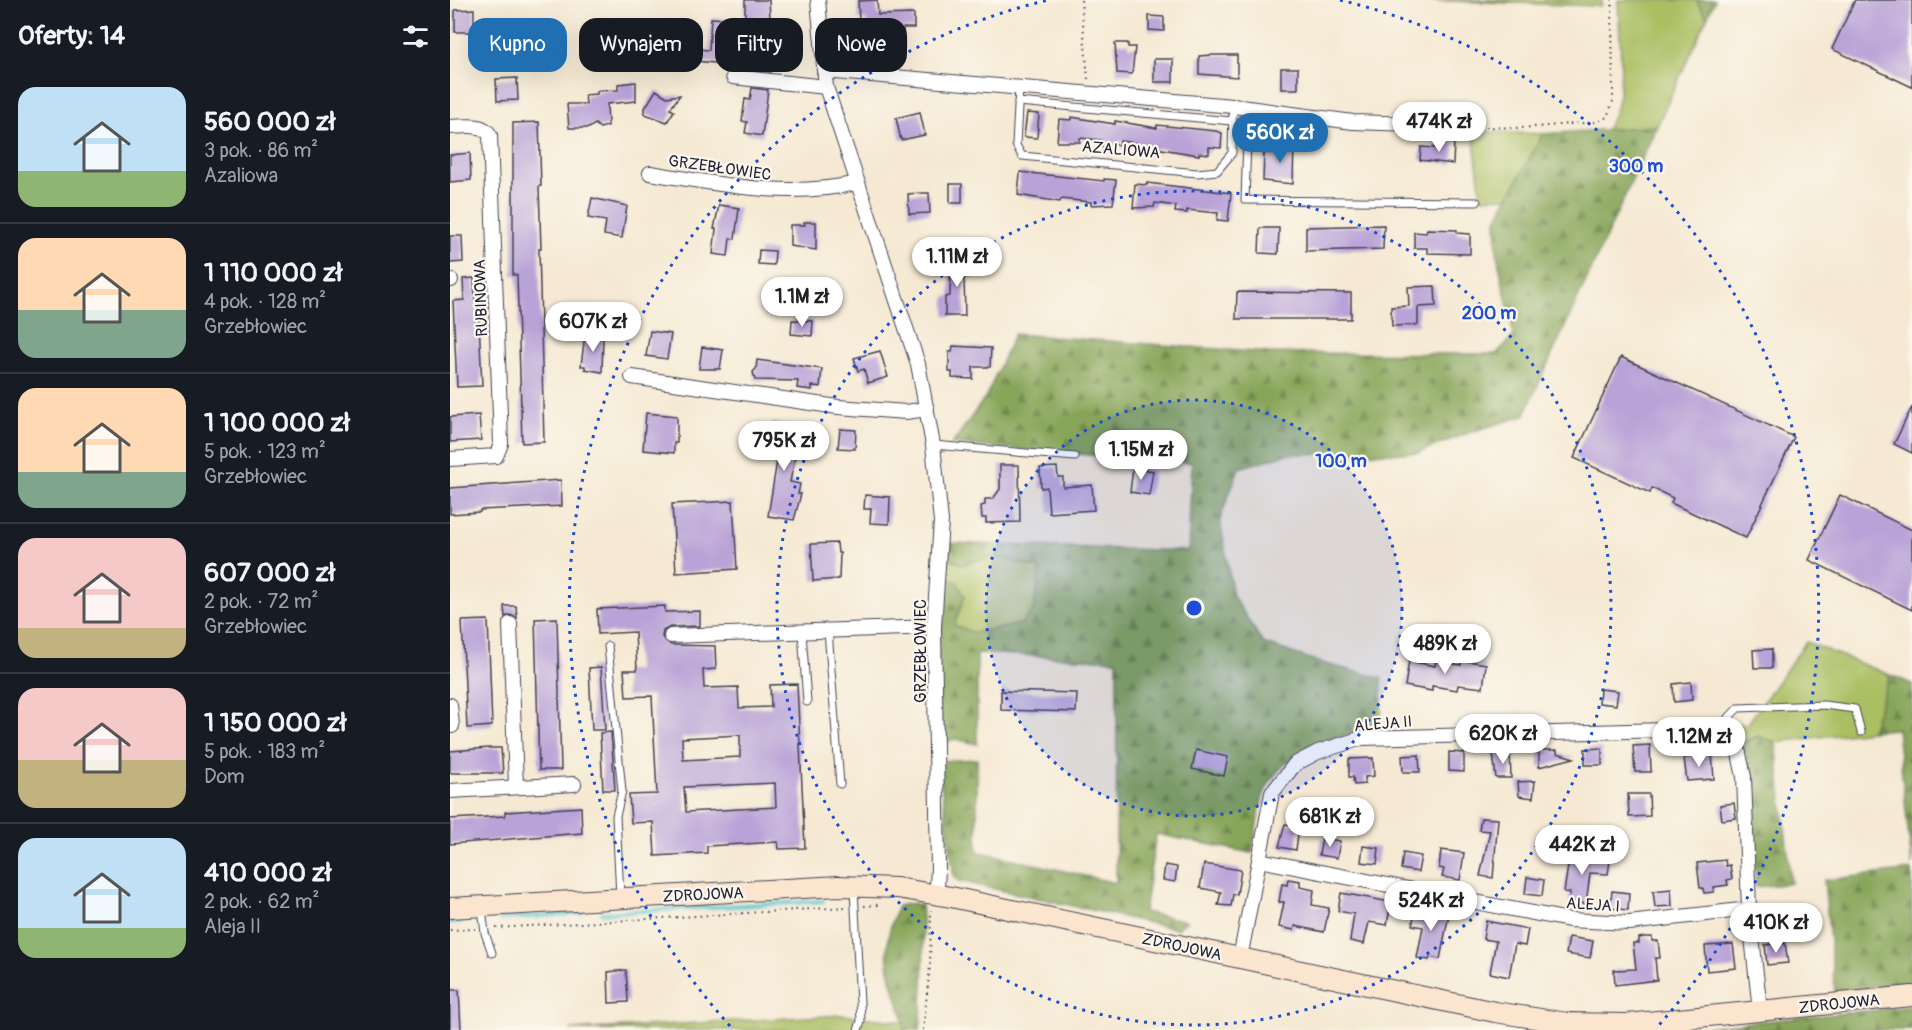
<!DOCTYPE html>
<html lang="pl">
<head>
<meta charset="utf-8">
<style>
	:root { --surface:#171b24; --page:#242831; --text:#f1f3f6; --muted:#9ea1a6; --line:#363941; --accent:#1f6fb2 }
	body { margin:0; font-family:Pangolin,sans-serif; background:var(--page); color:var(--text); height:100vh; display:flex; flex-direction:column; font-size:22px; white-space:nowrap }
	* { box-sizing:border-box; margin:0 }
	p { font-size:20px; color:var(--muted) }
	.icon { flex:none; width:33px; height:33px; fill:none; stroke:currentColor; stroke-width:2; stroke-linecap:round; stroke-linejoin:round }
	.map { position:relative; flex:1; overflow:hidden }
	.drawer { display:flex; flex-direction:column; background:var(--surface); width:450px }
	.drawer>* { flex:none }
	.banner { position:absolute; left:18px; top:18px; width:570px; height:54px; display:flex; gap:12px }
	.price { position:absolute; translate:-50% -51px; padding:0 14px; border-radius:21px; background:#fff; color:#222; font-size:20px; line-height:39px; filter:drop-shadow(0 2px 3px #0008) }
	.price::after { content:''; position:absolute; left:50%; top:36px; width:18px; height:14px; margin-left:-9px; background:inherit; clip-path:polygon(0 0,100% 0,50% 100%) }
	.price.current { background:var(--accent); color:#fff }
	ul { padding:0; list-style:none }
	li { display:flex; align-items:center; gap:18px; height:150px; padding:0 18px }
	li+li { border-top:2px solid var(--line) }
	li span { display:grid; place-items:center; flex:none; width:168px; height:120px; border-radius:18px; color:#555 }
	li>.icon { margin-inline-start:auto }
	span .icon { width:72px; height:72px; fill:#fffc; stroke-width:1 }
	li b { font-size:26px }
	h2 { display:flex; justify-content:space-between; align-items:center; height:72px; padding:0 18px; font-size:26px }
	.chip { padding:0 21px; border-radius:18px; background:var(--surface); box-shadow:0 6px 24px #0002; font-size:21px; line-height:54px }
	.chip.current { background:var(--accent); color:#fff }
	main { display:flex; flex:1; min-height:0 }
	.map>svg:first-child { display:block }
</style>
</head>
<body>
<main>
<section class="drawer">
<h2>Oferty: 14<svg class="icon" aria-label="filters" viewBox="0 0 24 24"><path d="M4 7h16M4 17h16"/><circle cx="9" cy="7" r="2"/><circle cx="15" cy="17" r="2"/></svg></h2>
<ul>
<li><span style="background:linear-gradient(#bfe0f5 70%,#8fb573 0)"><svg class="icon" aria-label="home" viewBox="0 0 24 24"><path d="M3 11l9-7 9 7M6 9v11h12V9"/></svg></span><div><b>560 000 zł</b><p>3 pok. · 86 m²</p><p>Azaliowa</p></div></li>
<li><span style="background:linear-gradient(#ffd9b3 60%,#7fa58c 0)"><svg class="icon" aria-label="home" viewBox="0 0 24 24"><path d="M3 11l9-7 9 7M6 9v11h12V9"/></svg></span><div><b>1 110 000 zł</b><p>4 pok. · 128 m²</p><p>Grzebłowiec</p></div></li>
<li><span style="background:linear-gradient(#ffd9b3 70%,#7fa58c 0)"><svg class="icon" aria-label="home" viewBox="0 0 24 24"><path d="M3 11l9-7 9 7M6 9v11h12V9"/></svg></span><div><b>1 100 000 zł</b><p>5 pok. · 123 m²</p><p>Grzebłowiec</p></div></li>
<li><span style="background:linear-gradient(#f6c9c9 75%,#c2b280 0)"><svg class="icon" aria-label="home" viewBox="0 0 24 24"><path d="M3 11l9-7 9 7M6 9v11h12V9"/></svg></span><div><b>607 000 zł</b><p>2 pok. · 72 m²</p><p>Grzebłowiec</p></div></li>
<li><span style="background:linear-gradient(#f6c9c9 60%,#c2b280 0)"><svg class="icon" aria-label="home" viewBox="0 0 24 24"><path d="M3 11l9-7 9 7M6 9v11h12V9"/></svg></span><div><b>1 150 000 zł</b><p>5 pok. · 183 m²</p><p>Dom</p></div></li>
<li><span style="background:linear-gradient(#bfe0f5 75%,#8fb573 0)"><svg class="icon" aria-label="home" viewBox="0 0 24 24"><path d="M3 11l9-7 9 7M6 9v11h12V9"/></svg></span><div><b>410 000 zł</b><p>2 pok. · 62 m²</p><p>Aleja II</p></div></li>
</ul>
</section>
<div class="map">
<svg width="1462" height="1030" viewBox="0 0 1462 1030">
	<defs>
		<pattern id="forest-firs" width="22" height="20" patternUnits="userSpaceOnUse" patternTransform="scale(1.5)"><rect width="22" height="20" fill="#87a558"/><path d="M5 1l3.5 6h-7zM16 11l3.5 6h-7z" fill="#6e864a"/></pattern>
	</defs>
	<rect width="100%" height="100%" fill="#fbf7ec"/>
	<filter id="ink" filterUnits="userSpaceOnUse"><feTurbulence type="fractalNoise" baseFrequency=".0167" numOctaves="2"/><feDisplacementMap in="SourceGraphic" scale="12" xChannelSelector="R" yChannelSelector="G"/><feConvolveMatrix kernelMatrix="1 2 1 2 8 2 1 2 1" color-interpolation-filters="sRGB"/></filter>
	<filter id="wash" filterUnits="userSpaceOnUse"><feTurbulence type="fractalNoise" baseFrequency=".008" numOctaves="4" result="noise"/><feDisplacementMap in="SourceGraphic" scale="24" xChannelSelector="R" yChannelSelector="G"/><feGaussianBlur stdDeviation="1.35" result="paint"/><feColorMatrix in="noise" values="0 0 0 0 0 0 0 0 0 0 0 0 0 0 0 0 0 1.4 0 .05"/><feComposite in="paint" operator="in"/></filter>
	<g filter="url(#wash)">
		<rect width="100%" height="100%" fill="#f5e9d3"/>
		<g fill="#aabe62" stroke="#66704e" stroke-width="1.5">
			<polygon points="968,0 1152,0 1151,6"/>
			<path d="M1168,0H1246L1257,18L1207,126L1155,130C1179,102 1169,37 1168,0Z"/>
			<polygon points="1023,131 1093,134 1058,197 1031,198"/>
			<polygon points="496,556 511,564 545,556 590,569 584,609 571,624 524,633 503,625 507,582 495,578"/>
			<polygon points="1356,642 1440,675 1421,731 1326,742 1308,736 1293,743 1290,724 1297,725"/>
			<polygon points="394,1015 454,1022 454,1030 120,1030"/>
		</g>
		<g fill="url(#forest-firs)" stroke="#54644a" stroke-width="1.5">
			<polygon points="1246,0 1265,0 1257,18"/>
			<path d="M1207,126L1074,416L1021,432L967,453L838,454L789,468L770,519L783,596L813,643L872,663L932,678L931,730C890,732 834,750 816,789C808,805 806,835 802,853L706,834L694,912L737,921L727,929L509,881L504,877L488,761L527,759V851L666,883L667,660L527,653V744L505,739L493,743C482,693 489,629 495,578L507,582L515,596L504,625L524,633L571,624L584,609L590,569L545,556L511,564L496,556L497,543L738,551L742,463L502,444L537,395L564,334L820,353L1046,354L1064,336L1047,255L1046,220L1093,134Z"/>
			<polygon points="1440,675 1462,684 1462,865 1447,729 1421,731"/>
			<polygon points="1308,736 1326,742 1341,883 1306,887 1300,775 1293,743"/>
			<polygon points="1462,870 1462,983 1385,992 1374,880"/>
			<path d="M463,903L471,905C475,947 474,988 470,1030H454V1022C441,977 427,952 448,906Z"/>
			<polygon points="1462,1006 1462,1030 1227,1030"/>
		</g>
		<g fill="none" stroke-linecap="round" stroke-linejoin="round">
			<g stroke="#57c5cd" stroke-width="4.5">
				<polyline points="152,913 373,901"/>
				<polyline points="50,919 132,913"/>
				<polyline points="0,922 11,922"/>
			</g>
		</g>
		<g id="blocks">
			<g fill="#b9a2d7" fill-rule="evenodd">
				<polygon points="295,0 319,0 320,18 295,18"/>
				<polygon points="427,0 428,15 464,14 464,28 453,28 454,49 416,51 416,20 409,20 408,1"/>
				<polygon points="1405,0 1462,0 1462,87 1382,49"/>
				<polygon points="24,9 24,32 5,32 5,10"/>
				<polygon points="699,16 714,17 714,31 699,30"/>
				<polygon points="261,18 279,19 278,51 323,56 321,72 302,70 302,67 218,58 219,47 259,50"/>
				<polygon points="665,43 678,43 678,47 685,47 682,74 667,73"/>
				<polygon points="763,55 787,55 787,77 749,74 749,56"/>
				<rect x="704" y="59" width="19" height="23"/>
				<rect x="831" y="68" width="17" height="21"/>
				<polygon points="67,78 68,100 47,101 46,79"/>
				<polygon points="186,82 186,101 157,104 158,126 150,128 145,124 139,128 119,128 117,104 136,104 135,95 147,94 147,91 168,90 168,84"/>
				<polygon points="302,88 318,90 312,136 295,133 297,122 292,121 295,99 300,100"/>
				<polygon points="206,90 217,97 230,95 220,109 224,111 217,122 195,114 195,108"/>
				<polygon points="470,112 475,135 451,140 446,118"/>
				<polygon points="577,113 589,114 587,138 574,137"/>
				<polygon points="621,117 665,124 665,121 707,128 707,125 766,131 772,133 771,148 759,147 759,154 749,153 749,155 705,148 705,151 693,150 693,148 688,147 688,143 670,141 669,145 663,144 662,148 651,146 651,140 630,138 630,142 607,142 609,119 621,120"/>
				<polygon points="89,122 91,186 89,186 91,249 89,249 94,442 72,443 67,275 63,275 63,123"/>
				<polygon points="830,140 844,140 843,184 813,181 814,153 830,153"/>
				<polygon points="986,143 1004,143 1003,164 970,160 971,147 986,148"/>
				<polygon points="20,153 21,180 0,182 0,155"/>
				<polygon points="570,172 654,181 654,179 666,180 663,204 641,205 641,202 611,199 610,202 568,195"/>
				<polygon points="697,183 781,193 778,221 767,220 768,213 737,210 737,213 725,212 726,206 705,203 704,207 683,208 685,184 697,185"/>
				<rect x="500" y="184" width="12" height="19"/>
				<polygon points="471,193 479,193 480,213 459,214 458,194"/>
				<polygon points="142,198 177,206 172,238 154,235 156,221 138,218"/>
				<polygon points="269,205 289,208 285,239 280,238 278,256 263,254 266,229 264,229"/>
				<polygon points="354,222 366,222 366,250 340,246 340,225 355,225"/>
				<polygon points="934,225 933,249 856,251 856,227"/>
				<polygon points="810,228 829,228 828,254 809,253"/>
				<polygon points="977,229 1007,230 1007,233 1020,234 1020,254 977,253 977,248 964,248 964,232 976,233"/>
				<polygon points="0,236 12,236 13,262 0,263"/>
				<polygon points="309,250 325,251 324,265 308,264"/>
				<polygon points="501,258 519,259 519,277 514,277 515,316 495,316 495,297 500,296"/>
				<polygon points="24,278 25,300 28,299 32,386 7,387 3,301 14,300 13,279"/>
				<polygon points="985,286 986,306 968,307 968,325 942,326 941,307 959,306 958,287"/>
				<polygon points="787,292 901,293 901,319 786,319"/>
				<polygon points="342,320 363,321 362,336 341,334"/>
				<polygon points="200,331 221,334 217,359 196,356"/>
				<polygon points="135,334 153,336 152,372 135,369 135,366 131,366"/>
				<polygon points="503,346 541,348 540,367 523,367 523,379 502,378 502,372 499,372 499,352 502,352"/>
				<polygon points="252,347 273,350 270,369 249,369"/>
				<polygon points="430,351 438,377 418,383 414,369 408,371 404,358"/>
				<polygon points="1171,357 1344,437 1296,538 1221,503 1223,498 1202,488 1200,493 1124,458"/>
				<polygon points="307,360 372,369 370,387 362,386 362,390 347,388 348,381 305,380 303,372 306,369"/>
				<polygon points="1462,407 1462,453 1444,444"/>
				<polygon points="196,413 227,416 227,443 224,443 224,453 193,450"/>
				<polygon points="29,415 31,440 0,442 0,417"/>
				<polygon points="322,423 348,427 347,437 349,437 340,482 350,484 348,494 351,494 344,520 318,516 327,461 317,459"/>
				<polygon points="390,429 406,430 405,449 388,448"/>
				<polygon points="550,465 569,465 570,522 536,523 536,518 532,518 531,506 535,505 535,499 543,499 550,489"/>
				<polygon points="607,467 608,477 613,477 613,487 642,485 644,510 599,513 597,487 591,488 590,468"/>
				<polygon points="683,468 703,471 699,495 680,492"/>
				<polygon points="111,480 112,506 30,510 30,512 0,514 0,488"/>
				<polygon points="415,495 440,497 439,524 420,523 421,509 414,509"/>
				<polygon points="1390,495 1462,530 1462,610 1359,560"/>
				<polygon points="283,501 287,569 226,573 222,504"/>
				<polygon points="387,543 388,553 390,553 389,579 363,581 361,544"/>
				<polygon points="54,606 66,606 67,618 60,615 55,617"/>
				<path d="M215,606V612L250,611V626L220,627L213,631L212,637L221,645L265,646L266,669L253,670L254,688L288,687L289,708L321,707L320,685L347,684L355,848L329,849L328,842L257,846V853L205,856L203,822L181,823L179,795L207,794L202,696L176,697L174,670H187L185,632L148,634L147,609ZM290,735V757L233,760L232,738ZM325,783L326,807L236,812L234,787Z"/>
				<polygon points="107,618 111,770 89,770 85,619"/>
				<polygon points="38,620 42,726 17,728 12,621"/>
				<polygon points="1322,649 1322,668 1304,668 1303,650"/>
				<polygon points="1011,660 1036,664 1033,688 1008,685 1007,690 982,686 982,691 955,686 959,661 985,666 986,661 1011,665"/>
				<polygon points="151,667 155,730 142,730 139,668"/>
				<polygon points="1241,682 1242,700 1224,702 1223,684"/>
				<polygon points="1150,689 1168,691 1166,705 1149,703"/>
				<polygon points="551,691 627,693 626,712 551,710"/>
				<polygon points="161,732 165,790 153,790 150,733"/>
				<polygon points="1200,745 1201,772 1185,772 1183,746"/>
				<polygon points="39,748 51,748 53,773 0,773 0,751"/>
				<polygon points="1152,748 1152,765 1135,765 1135,749"/>
				<polygon points="746,750 778,757 774,776 742,769"/>
				<polygon points="1089,750 1107,750 1107,753 1124,758 1089,767"/>
				<polygon points="999,752 1014,753 1014,772 999,771"/>
				<polygon points="1060,752 1061,778 1046,778 1043,753"/>
				<polygon points="1262,754 1264,779 1237,781 1234,758"/>
				<polygon points="969,755 970,772 953,772 952,756"/>
				<polygon points="923,758 924,776 915,777 915,784 904,785 903,777 899,777 899,759"/>
				<polygon points="1085,781 1083,798 1069,796 1068,782"/>
				<polygon points="1178,794 1199,794 1200,816 1179,817"/>
				<polygon points="1284,803 1286,818 1272,820 1270,805"/>
				<polygon points="131,807 132,833 0,844 0,819 55,816 55,812"/>
				<polygon points="1031,818 1048,819 1043,878 1030,876 1040,831 1029,830"/>
				<polygon points="835,824 849,826 846,850 829,847"/>
				<polygon points="872,838 890,841 887,858 869,855"/>
				<polygon points="913,846 929,848 927,864 911,862"/>
				<polygon points="991,850 1014,853 1010,880 992,877 994,869 989,868"/>
				<polygon points="953,853 971,856 968,872 951,869"/>
				<polygon points="1120,853 1141,856 1140,859 1160,861 1158,874 1140,873 1136,904 1119,901 1120,893 1114,892"/>
				<polygon points="1275,860 1276,866 1280,865 1282,879 1277,880 1278,885 1264,887 1264,892 1254,893 1253,888 1250,888 1247,863"/>
				<polygon points="754,864 791,870 787,894 783,894 781,906 768,905 771,892 750,888"/>
				<polygon points="715,865 727,867 725,882 713,880"/>
				<polygon points="1077,877 1094,880 1092,896 1075,894"/>
				<polygon points="838,879 850,881 850,887 864,890 862,905 879,908 874,932 845,926 844,930 829,927 834,902 829,902 832,884 837,885"/>
				<polygon points="1221,889 1222,906 1205,907 1203,891"/>
				<polygon points="1162,891 1179,893 1178,910 1160,908"/>
				<polygon points="891,893 941,902 937,925 919,922 914,944 900,941 904,914 888,911"/>
				<polygon points="980,905 993,908 992,913 999,914 990,959 980,957 979,960 967,958 973,927 962,925 966,909 979,911"/>
				<polygon points="1036,921 1078,929 1075,946 1065,944 1059,977 1040,973 1046,941 1033,939"/>
				<polygon points="1119,937 1143,941 1140,958 1116,954"/>
				<polygon points="1195,937 1202,937 1202,941 1208,941 1210,958 1205,958 1207,980 1165,985 1164,970 1186,969 1183,943 1189,943 1189,938"/>
				<polygon points="1335,943 1338,963 1317,965 1315,945"/>
				<polygon points="1283,944 1286,968 1257,971 1255,946"/>
				<polygon points="176,970 178,1002 159,1003 158,972"/>
				<polygon points="0,990 9,990 11,1030 0,1030"/>
			</g>
		</g>
	</g>
	<g filter="url(#ink)">
		<use href="#blocks" fill-opacity="0" stroke="#424052" stroke-width="1.5"/>
		<g fill="none" stroke-linecap="round" stroke-linejoin="round">
			<g stroke="#424052" stroke-width="9">
				<g id="lane">
					<polyline points="569,88 566,145 572,156 747,173 767,171 782,153 783,106"/>
					<polyline points="568,102 782,121"/>
					<polyline points="798,109 795,200 1027,202"/>
					<polyline points="483,445 625,457"/>
					<polyline points="378,631 390,784"/>
					<polyline points="352,632 357,702"/>
					<polyline points="158,646 172,791 166,816 170,896"/>
					<polyline points="1264,733 1288,708 1374,705 1405,709 1411,732"/>
					<polyline points="404,890 411,1021 408,1030"/>
					<polyline points="32,909 35,933 42,953"/>
				</g>
			</g>
			<g stroke="#424052" stroke-width="16">
				<g id="street">
					<polyline points="368,0 376,87 468,364 483,445 491,521 484,627 488,869 487,887 483,893"/>
					<polyline points="374,71 783,106 903,122 1023,126"/>
					<polyline points="283,77 376,87"/>
					<path d="M0,127C14,127 32,122 40,135L51,444L46,456L0,459"/>
					<path d="M200,173C271,184 336,199 407,183"/>
					<polyline points="0,280 1,280"/>
					<polyline points="182,377 388,407 456,412 477,409"/>
					<polyline points="60,624 66,787"/>
					<polyline points="221,636 484,627"/>
					<polyline points="0,705 2,726"/>
					<polyline points="0,791 124,784"/>
					<polyline points="809,860 1119,920 1179,923 1299,909"/>
					<polyline points="790,958 822,793 845,764 868,752 912,738 1253,729 1277,738 1288,749 1294,777 1299,909 1310,1011"/>
				</g>
			</g>
			<g stroke="#424052" stroke-width="22">
				<polyline id="secondary" points="0,908 389,886 447,888 501,897 1045,1012 1117,1023 1177,1024 1462,996"/>
			</g>
			<g stroke="#424052" stroke-width="2" stroke-dasharray="1.5 4.5" stroke-linecap="butt">
				<polyline points="631,0 638,79"/>
				<polyline points="1036,127 1071,128 1147,122 1157,117 1163,101 1162,0"/>
				<polyline points="414,906 429,905"/>
				<polyline points="46,928 396,907"/>
				<polyline points="0,930 25,929"/>
				<polyline points="473,1030 480,966 481,910"/>
			</g>
			<use href="#lane" stroke="#fff" stroke-width="7"/>
			<use href="#street" stroke="#fff" stroke-width="14"/>
			<use href="#secondary" stroke="#fbe5cf" stroke-width="20"/>
		</g>
	</g>
	<circle cx="744" cy="608" r="208" fill="#1d4ed8" fill-opacity=".12"/>
	<g fill="none" stroke="#1d4ed8" stroke-width="3" stroke-dasharray="3 6">
		<circle cx="744" cy="608" r="208"/>
		<circle cx="744" cy="608" r="417"/>
		<path d="M280 1026A625 625 0 0 1 598 0M890 0A625 625 0 0 1 1208 1026"/>
	</g>
	<g text-anchor="middle" stroke-width="4.5" stroke-linejoin="round" paint-order="stroke">
		<g font-size="16" fill="#22223b" stroke="#fbf7ec">
			<text transform="translate(671 149) rotate(5)" y="6">AZALIOWA</text>
			<text transform="translate(270 167) rotate(8)" y="6">GRZEBŁOWIEC</text>
			<text transform="translate(30 298) rotate(-92)" y="6">RUBINOWA</text>
			<text transform="translate(470 651) rotate(-90)" y="6">GRZEBŁOWIEC</text>
			<text transform="translate(933 723) rotate(-5)" y="6">ALEJA II</text>
			<text transform="translate(253 894) rotate(-3)" y="6">ZDROJOWA</text>
			<text transform="translate(1143 904) rotate(4)" y="6">ALEJA I</text>
			<text transform="translate(732 946) rotate(12)" y="6">ZDROJOWA</text>
			<text transform="translate(1389 1003) rotate(-6)" y="6">ZDROJOWA</text>
		</g>
	</g>
	<circle cx="744" cy="608" r="9" fill="#1d4ed8" stroke="#fbf7ec" stroke-width="3"/>
	<g font-size="18" text-anchor="middle" font-weight="bold" fill="#1d4ed8" stroke="#fbf7ec" stroke-width="4.5" stroke-linejoin="round" paint-order="stroke">
		<text x="1186" y="172">300 m</text>
		<text x="1039" y="319">200 m</text>
		<text x="891" y="467">100 m</text>
	</g>
</svg>
<b class="price" style="left:989px;top:153px">474K zł</b>
<b class="price current" style="left:830px;top:164px">560K zł</b>
<b class="price" style="left:507px;top:288px">1.11M zł</b>
<b class="price" style="left:352px;top:328px">1.1M zł</b>
<b class="price" style="left:143px;top:353px">607K zł</b>
<b class="price" style="left:334px;top:472px">795K zł</b>
<b class="price" style="left:691px;top:481px">1.15M zł</b>
<b class="price" style="left:995px;top:675px">489K zł</b>
<b class="price" style="left:1053px;top:765px">620K zł</b>
<b class="price" style="left:1249px;top:768px">1.12M zł</b>
<b class="price" style="left:880px;top:848px">681K zł</b>
<b class="price" style="left:1132px;top:876px">442K zł</b>
<b class="price" style="left:981px;top:932px">524K zł</b>
<b class="price" style="left:1326px;top:954px">410K zł</b>
<div class="banner">
<a class="chip current">Kupno</a>
<a class="chip">Wynajem</a>
<a class="chip">Filtry</a>
<a class="chip">Nowe</a>
</div>
</div>
</main>
</body>
</html>
